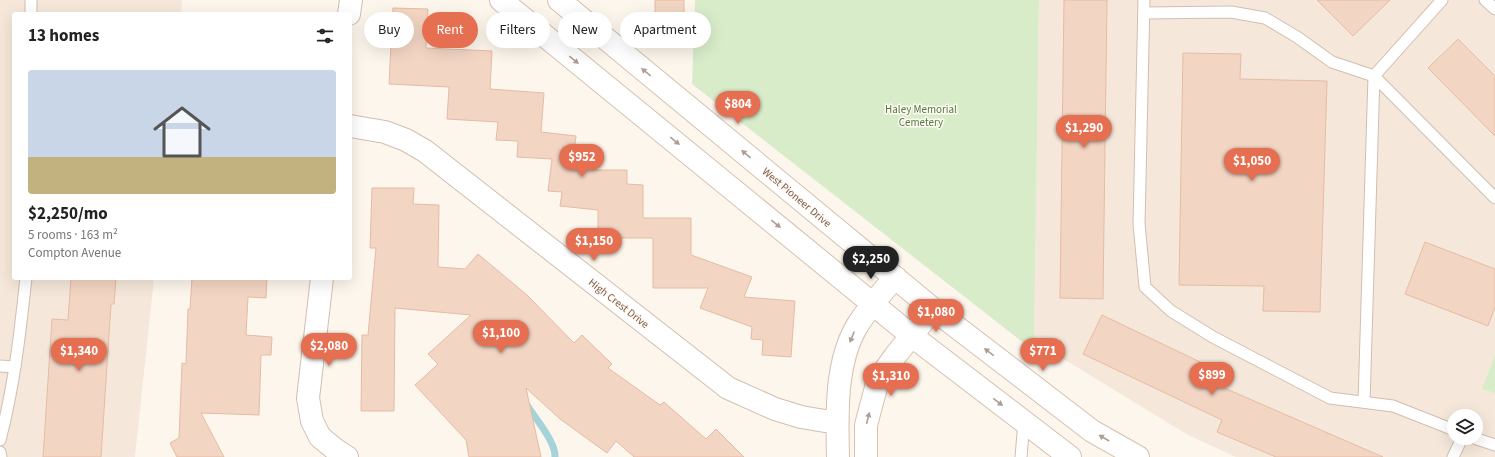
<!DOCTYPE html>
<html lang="en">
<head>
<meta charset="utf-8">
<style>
	:root { --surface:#fff; --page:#f2f2f2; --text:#222; --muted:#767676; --accent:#e76f51 }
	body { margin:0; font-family:"Source Sans 3",sans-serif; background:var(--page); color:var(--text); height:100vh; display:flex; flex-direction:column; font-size:15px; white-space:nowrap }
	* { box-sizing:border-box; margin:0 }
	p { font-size:13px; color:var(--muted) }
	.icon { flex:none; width:22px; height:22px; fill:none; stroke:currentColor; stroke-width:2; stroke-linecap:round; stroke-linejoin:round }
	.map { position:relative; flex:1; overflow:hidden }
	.side { position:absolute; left:12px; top:12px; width:340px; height:268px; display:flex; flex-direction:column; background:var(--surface); border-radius:4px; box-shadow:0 4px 16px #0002 }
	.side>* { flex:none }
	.hud { position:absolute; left:364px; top:12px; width:380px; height:36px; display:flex; gap:8px }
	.tools { position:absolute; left:1447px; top:409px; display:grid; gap:8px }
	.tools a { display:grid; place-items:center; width:36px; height:36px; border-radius:50%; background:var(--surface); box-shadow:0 4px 16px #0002; font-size:20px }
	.price { position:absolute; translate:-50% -34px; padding:0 9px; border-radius:14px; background:var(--accent); color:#fff; font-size:13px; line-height:26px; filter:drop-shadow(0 1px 2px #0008) }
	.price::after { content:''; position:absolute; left:50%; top:24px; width:12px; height:9px; margin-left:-6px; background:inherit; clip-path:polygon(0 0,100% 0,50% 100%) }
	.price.selected { background:#222; color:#fff }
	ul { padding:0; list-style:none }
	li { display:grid; align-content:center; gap:8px; height:212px; padding:0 16px }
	li span { display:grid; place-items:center; height:124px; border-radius:4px; color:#555 }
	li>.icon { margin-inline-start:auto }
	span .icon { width:72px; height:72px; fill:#fffc; stroke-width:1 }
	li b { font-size:17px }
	h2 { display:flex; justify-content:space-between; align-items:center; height:48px; padding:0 16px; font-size:17px }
	.chip { padding:0 14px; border-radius:18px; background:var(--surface); box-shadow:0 4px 16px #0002; font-size:14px; line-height:36px }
	.chip.selected { background:var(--accent); color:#fff }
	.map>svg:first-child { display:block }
</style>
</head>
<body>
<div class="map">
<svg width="1495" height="457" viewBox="0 0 1495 457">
	<rect width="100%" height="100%" fill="#fdf6ec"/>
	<g fill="#f5e8da" fill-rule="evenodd">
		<polygon points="0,0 182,0 181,14 14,14 14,278 154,278 135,457 0,457"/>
		<path d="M1039,0H1495V457H1236L1188,435L1034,341ZM1454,416H1476V438H1454Z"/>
	</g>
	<g fill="#d8ecc9">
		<polygon points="695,0 1039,0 1034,351 692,84"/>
		<polygon points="1495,355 1495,393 1482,389"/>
	</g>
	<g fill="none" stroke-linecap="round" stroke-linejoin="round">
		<path stroke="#a5d3da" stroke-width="7" d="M527,405C535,418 556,442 555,457"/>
	</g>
	<g fill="#f3d5c3" stroke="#e6bba3">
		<rect x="655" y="0" width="29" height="31"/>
		<polygon points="1064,0 1107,0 1103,299 1060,298"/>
		<polygon points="1317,0 1390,0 1353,36"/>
		<polygon points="393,8 428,9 426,48 492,51 490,89 544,93 541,132 576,136 574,151 593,153 591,170 627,170 627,184 643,185 643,218 691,218 691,255 752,277 744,297 795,301 791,357 762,355 763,340 751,339 752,327 700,308 708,288 653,288 653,238 598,238 598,210 560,206 562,192 548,191 552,159 517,157 518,141 496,140 498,122 447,119 449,87 389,84"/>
		<polygon points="1458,39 1495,76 1495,136 1428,68"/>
		<polygon points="1183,53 1241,54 1240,79 1327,81 1320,312 1263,311 1264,286 1179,285"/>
		<polygon points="372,188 414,188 413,204 439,205 438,267 465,269 478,254 527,295 574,343 582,335 612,364 608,368 660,405 664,402 706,439 716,429 744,457 634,457 616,441 607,453 560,419 526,388 541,457 469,457 466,440 415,385 438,364 428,354 471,315 395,308 394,411 361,411 362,335 368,335 376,248 370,248"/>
		<polygon points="1425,242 1495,269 1495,307 1488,326 1405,294"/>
		<polygon points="71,278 116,278 114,304 111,304 101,457 43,457 52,319 68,320"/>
		<polygon points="192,278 267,278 266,298 248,297 246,335 272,337 271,355 261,355 259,415 201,413 224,457 177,457 170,443 179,438 182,363 186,364 188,309 190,309"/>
		<polygon points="1102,315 1221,372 1215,384 1383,457 1276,457 1217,432 1222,420 1083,354"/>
	</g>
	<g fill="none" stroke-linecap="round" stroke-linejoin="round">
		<g stroke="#d1beb0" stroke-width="13">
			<g id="lane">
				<polyline points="31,0 31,14"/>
				<polyline points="1144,0 1139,224 1145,287 1171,311 1213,337 1330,398 1393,406 1454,430"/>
				<polyline points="1485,0 1495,9"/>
				<polyline points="1144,13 1231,12 1265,18 1297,37 1332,62 1374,76 1495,198"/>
				<polyline points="0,366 15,367"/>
				<polyline points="1364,402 1374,76 1442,0"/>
				<polyline points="1474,438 1495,445"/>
				<path d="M0,440C14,387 20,333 26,278"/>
				<polyline points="0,452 1,457"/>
				<polyline points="1021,457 1024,422"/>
				<polyline points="1453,457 1462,438"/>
			</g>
		</g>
		<g stroke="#d1beb0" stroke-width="24">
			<g id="street">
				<polyline points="349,14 351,0"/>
				<polyline points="350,126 385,132 406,140 425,151 728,388 775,409 801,417 837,423"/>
				<polyline points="322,278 308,398 312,421 320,437 336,450 347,457"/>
			</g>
		</g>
		<g stroke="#d6c0b0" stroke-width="24">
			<g id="secondary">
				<polyline points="501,0 912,336 1070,457"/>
				<polyline points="559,0 933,309 1092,431 1138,457"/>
				<path d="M838,457C837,415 835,363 857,326C868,308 882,293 895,277"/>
				<polyline points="866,457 866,425 878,380 895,356 933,309"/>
			</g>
		</g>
		<use href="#lane" stroke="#fff" stroke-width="11"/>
		<use href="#street" stroke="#fff" stroke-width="22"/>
		<use href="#secondary" stroke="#fff" stroke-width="22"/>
	</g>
	<defs><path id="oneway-solid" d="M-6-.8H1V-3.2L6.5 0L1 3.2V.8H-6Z"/></defs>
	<g fill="#af9d94">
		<use href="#oneway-solid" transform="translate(574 60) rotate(39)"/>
		<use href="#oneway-solid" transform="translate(646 72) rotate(-141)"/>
		<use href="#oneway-solid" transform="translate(675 141) rotate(39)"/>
		<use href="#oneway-solid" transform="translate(746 154) rotate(-140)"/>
		<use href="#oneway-solid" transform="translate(776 224) rotate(39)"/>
		<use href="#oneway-solid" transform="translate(852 337) rotate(112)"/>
		<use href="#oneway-solid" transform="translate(989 352) rotate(-143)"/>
		<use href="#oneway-solid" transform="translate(998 402) rotate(37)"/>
		<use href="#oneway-solid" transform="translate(868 418) rotate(-76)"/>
		<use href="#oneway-solid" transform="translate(1104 438) rotate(-150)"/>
	</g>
	<g text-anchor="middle" stroke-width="3" stroke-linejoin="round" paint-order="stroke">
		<g font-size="11" fill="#537a41" stroke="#fffaf3">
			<text x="921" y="113">Haley Memorial<tspan x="921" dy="13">Cemetery</tspan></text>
		</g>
		<g font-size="11" fill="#7a5c4d" stroke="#fffaf3">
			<text transform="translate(797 197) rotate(40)" y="4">West Pioneer Drive</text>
			<text transform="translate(619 303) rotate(38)" y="4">High Crest Drive</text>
		</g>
	</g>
</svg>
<div class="tools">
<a><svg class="icon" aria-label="layers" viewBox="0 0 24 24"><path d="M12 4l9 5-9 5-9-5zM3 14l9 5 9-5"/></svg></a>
</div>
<b class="price" style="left:738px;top:125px">$804</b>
<b class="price" style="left:1084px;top:149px">$1,290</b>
<b class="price" style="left:582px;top:178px">$952</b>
<b class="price" style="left:1252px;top:182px">$1,050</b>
<b class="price" style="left:594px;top:262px">$1,150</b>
<b class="price selected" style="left:871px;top:280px">$2,250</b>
<b class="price" style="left:936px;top:333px">$1,080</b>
<b class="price" style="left:501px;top:354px">$1,100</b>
<b class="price" style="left:329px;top:367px">$2,080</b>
<b class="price" style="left:79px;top:372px">$1,340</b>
<b class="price" style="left:1043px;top:372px">$771</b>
<b class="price" style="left:1212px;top:396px">$899</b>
<b class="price" style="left:891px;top:397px">$1,310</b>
<div class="hud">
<a class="chip">Buy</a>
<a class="chip selected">Rent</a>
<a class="chip">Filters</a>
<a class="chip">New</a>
<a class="chip">Apartment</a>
</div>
<section class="side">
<h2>13 homes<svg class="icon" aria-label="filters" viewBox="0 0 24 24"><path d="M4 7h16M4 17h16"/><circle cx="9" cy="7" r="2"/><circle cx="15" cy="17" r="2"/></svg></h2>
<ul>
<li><span style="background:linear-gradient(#c9d6e8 70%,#c2b280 0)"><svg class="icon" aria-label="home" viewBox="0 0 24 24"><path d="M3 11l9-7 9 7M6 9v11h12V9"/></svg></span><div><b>$2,250/mo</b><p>5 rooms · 163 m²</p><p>Compton Avenue</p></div></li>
</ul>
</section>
</div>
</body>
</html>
